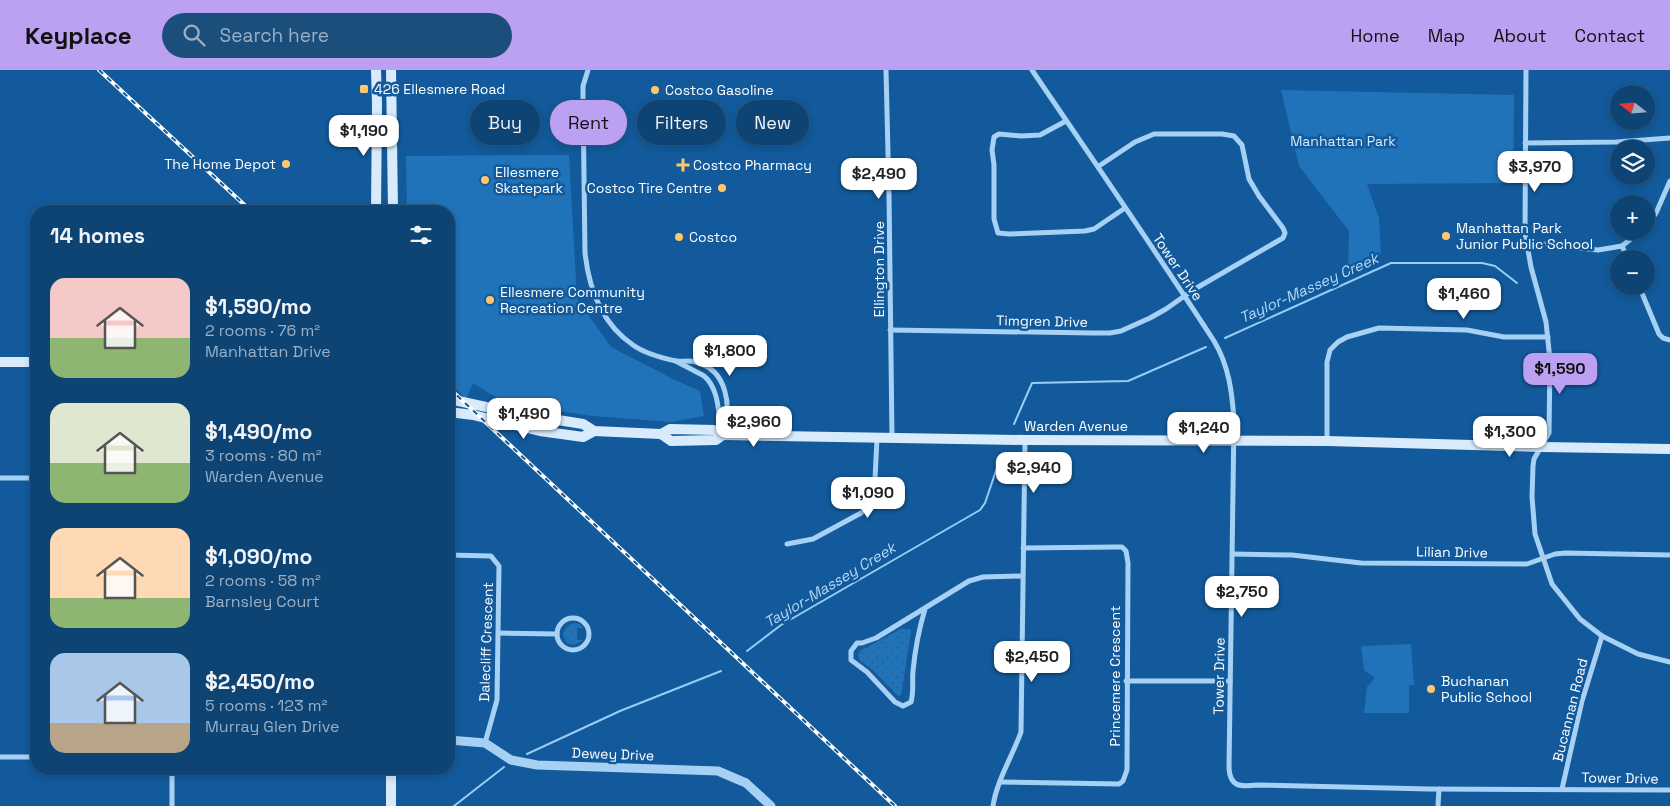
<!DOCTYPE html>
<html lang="en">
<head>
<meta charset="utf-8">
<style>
	:root { --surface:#0e4474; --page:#1c4e7c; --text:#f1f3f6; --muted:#9bb0c5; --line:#2e5c86; --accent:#bca0f2 }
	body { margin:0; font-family:"Space Grotesk",sans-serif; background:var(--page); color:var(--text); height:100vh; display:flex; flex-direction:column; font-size:19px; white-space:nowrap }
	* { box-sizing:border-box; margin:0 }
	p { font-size:16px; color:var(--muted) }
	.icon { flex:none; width:28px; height:28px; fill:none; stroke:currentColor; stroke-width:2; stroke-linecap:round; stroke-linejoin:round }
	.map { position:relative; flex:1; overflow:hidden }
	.sheet { position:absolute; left:30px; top:135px; width:425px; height:570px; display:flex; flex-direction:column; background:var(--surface); border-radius:20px; box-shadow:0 2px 8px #0003,0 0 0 1px var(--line) }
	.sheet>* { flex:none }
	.guide { position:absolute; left:470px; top:30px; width:475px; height:45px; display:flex; gap:10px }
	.needle { width:32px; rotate:287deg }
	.buttons { position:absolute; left:1610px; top:15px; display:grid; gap:10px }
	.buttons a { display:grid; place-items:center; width:45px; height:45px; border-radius:50%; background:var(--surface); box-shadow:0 2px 8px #0003,0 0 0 1px var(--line); font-size:25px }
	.price { position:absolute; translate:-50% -42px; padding:0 11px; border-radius:10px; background:#fff; color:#222; font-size:16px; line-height:32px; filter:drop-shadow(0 1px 2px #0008) }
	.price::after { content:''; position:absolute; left:50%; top:30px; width:15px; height:11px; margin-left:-8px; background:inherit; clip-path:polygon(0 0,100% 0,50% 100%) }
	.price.selected { background:var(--accent); color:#111 }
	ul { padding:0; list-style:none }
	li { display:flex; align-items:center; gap:15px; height:125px; padding:0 20px }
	li span { display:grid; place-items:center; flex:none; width:140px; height:100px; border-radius:15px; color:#555 }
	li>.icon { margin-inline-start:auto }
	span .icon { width:60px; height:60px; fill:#fffc; stroke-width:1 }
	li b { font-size:21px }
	h2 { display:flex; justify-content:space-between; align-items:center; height:60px; padding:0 20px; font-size:21px }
	.chip { padding:0 18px; border-radius:22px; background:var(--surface); box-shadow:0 2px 8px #0003,0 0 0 1px var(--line); font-size:18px; line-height:45px }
	.chip.selected { background:var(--accent); color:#111 }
	header { display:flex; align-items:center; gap:30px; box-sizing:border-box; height:70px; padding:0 25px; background:var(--accent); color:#111 }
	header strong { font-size:24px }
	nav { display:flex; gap:28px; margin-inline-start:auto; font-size:18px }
	.search { width:350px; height:45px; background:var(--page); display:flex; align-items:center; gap:12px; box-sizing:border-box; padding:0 18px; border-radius:28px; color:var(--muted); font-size:19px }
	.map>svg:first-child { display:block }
</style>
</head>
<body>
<header>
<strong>Keyplace</strong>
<div class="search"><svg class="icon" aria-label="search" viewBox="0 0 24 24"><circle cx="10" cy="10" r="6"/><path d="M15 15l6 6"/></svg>Search here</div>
<nav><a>Home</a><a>Map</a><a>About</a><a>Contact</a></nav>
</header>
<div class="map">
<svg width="1670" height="736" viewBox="0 0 1670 736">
	<defs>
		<pattern id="grass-dots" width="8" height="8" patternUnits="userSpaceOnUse" patternTransform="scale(1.25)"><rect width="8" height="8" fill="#2173b9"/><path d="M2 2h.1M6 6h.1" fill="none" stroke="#395e7d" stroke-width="1.8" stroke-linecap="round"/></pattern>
	</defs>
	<rect width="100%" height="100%" fill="#125a9b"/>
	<g fill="url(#grass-dots)">
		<polygon points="573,553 579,554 583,558 577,558 577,570 583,570 574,575 567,573 563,565 566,557"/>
		<polygon points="901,559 910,559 911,562 901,625 898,626 873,600 860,591 858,586 860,581"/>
	</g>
	<g fill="#2173b9">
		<polygon points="1281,20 1514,25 1513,113 1367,114 1379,148 1381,185 1348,204 1349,161 1299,96"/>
		<polygon points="569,85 577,229 611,277 675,310 700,321 704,346 672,352 593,346 507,334 473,313 466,329 449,313 449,141 407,141 406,86"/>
		<polygon points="1411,574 1414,615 1409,615 1409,643 1364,643 1367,617 1375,608 1364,600 1361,576"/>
	</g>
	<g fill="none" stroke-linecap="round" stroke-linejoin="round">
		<g stroke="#99cdf7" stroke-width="2">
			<polyline points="1225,268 1391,193 1482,193 1495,196 1517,213"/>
			<polyline points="1014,354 1032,313 1128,311 1206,277"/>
			<polyline points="747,581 781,555 980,440 985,433 1001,386"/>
			<polyline points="527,684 620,641 721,601"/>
			<polyline points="454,736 504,697"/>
		</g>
		<g stroke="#a7d1f4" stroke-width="5">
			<path d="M588,0L583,16V29L585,183C589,219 602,254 633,275C644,283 662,288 676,291C682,292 689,290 695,292C728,299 732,338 723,364"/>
			<polyline points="886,0 889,124 892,367"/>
			<path d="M1032,0C1093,90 1155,180 1214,271C1229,296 1232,322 1234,350L1229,698C1230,717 1240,717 1257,715L1429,719L1670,720"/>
			<polyline points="1526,0 1525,163 1531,197 1546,252 1550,290 1549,363 1534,389 1533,396 1532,427 1535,464 1552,514 1580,549 1602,566 1638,584 1670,592"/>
			<polyline points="1066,51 1040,65 1021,66 999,64 994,67 992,80 994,95 994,149 998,163 1009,164 1085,161 1094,159 1125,138"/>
			<polyline points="1525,73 1616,72 1670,68"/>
			<polyline points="1646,157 1656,143 1670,111"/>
			<polyline points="1526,174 1534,173 1598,180 1622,176 1641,161"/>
			<polyline points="1622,176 1628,189"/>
			<polyline points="1639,216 1659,264 1663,268 1670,270"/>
			<polyline points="890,260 1093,263 1110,263 1121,261 1150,248 1166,239 1193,220 1283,168 1285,163 1283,158 1259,126 1249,109 1242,75 1234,66 1222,64 1154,64 1135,72 1099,96"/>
			<path d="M676,291C685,296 695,301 704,306C720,319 718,346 722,364"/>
			<polyline points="1327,371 1327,292 1330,280 1338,272 1347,267 1379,258 1467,260 1504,267 1548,267"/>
			<polyline points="0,408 36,408"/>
			<polyline points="787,474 813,469 861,443 874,430 877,368"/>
			<polyline points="1232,484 1292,485 1361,493 1527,494 1555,484 1565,483 1670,485"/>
			<polyline points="449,485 491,486 499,496 497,630 485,673"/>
			<path d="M925,539C919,559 915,580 913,601C912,611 914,622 911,632L903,636L895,632L867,602L851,590V581L857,573H862L876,568L969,511L983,507L1022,506"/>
			<circle cx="573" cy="564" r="16"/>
			<polyline points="499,563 557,564"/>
			<polyline points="1126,611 1230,611"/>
			<polyline points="0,687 36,687"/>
			<polyline points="172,699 172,736"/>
			<polyline points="1000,712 1119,714 1123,711 1127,700 1128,493 1126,481 1122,477 1117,477 1023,478"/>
			<polyline points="1562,719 1582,631 1602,566"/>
			<path d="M993,736C997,710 1012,687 1021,662L1025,370"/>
			<polyline points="1438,736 1439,719"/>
		</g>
		<polyline stroke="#a7d1f4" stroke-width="9" points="449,670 485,673 511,690 537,695 718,701 746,713 771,736"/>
		<g stroke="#d7ebfd" stroke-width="10">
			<polyline points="376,0 377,34 376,141"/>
			<polyline points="391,0 393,141"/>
			<polyline points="0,292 36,292"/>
			<polyline points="449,329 514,343 583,354 594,361 661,364 671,371 716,370 723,365"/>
			<polyline points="449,342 473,345 540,361 583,367 594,361"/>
			<polyline points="661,364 670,359 714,360 723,365 1025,370 1327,371 1542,377 1670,379"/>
			<polyline points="391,699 391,736"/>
		</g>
		<g stroke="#fff" stroke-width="4">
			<g id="rail">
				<polyline points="99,0 251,141"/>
				<polyline points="449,318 895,736"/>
			</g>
		</g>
		<use href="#rail" stroke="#125a9b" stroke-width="2" stroke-dasharray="5.5" stroke-linecap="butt"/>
	</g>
	<g fill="#ffc76a" stroke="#125a9b" stroke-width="2">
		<rect x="359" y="14" width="10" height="10" rx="2.5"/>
		<circle cx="655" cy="20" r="5"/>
		<circle cx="286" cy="94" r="5"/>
		<path d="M680.5 87.5h5v5h5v5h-5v5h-5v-5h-5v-5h5z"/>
		<circle cx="485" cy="110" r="5"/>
		<circle cx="722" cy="118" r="5"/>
		<circle cx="1446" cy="166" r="5"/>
		<circle cx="679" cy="167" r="5"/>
		<circle cx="490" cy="230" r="5"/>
		<circle cx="1431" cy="619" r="5"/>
	</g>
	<g text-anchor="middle" stroke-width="5" stroke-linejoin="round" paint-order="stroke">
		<g font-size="14" fill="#fff" stroke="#125a9b" text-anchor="start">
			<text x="374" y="24">426 Ellesmere Road</text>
			<text x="665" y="25">Costco Gasoline</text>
			<text x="276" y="99" text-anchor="end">The Home Depot</text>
			<text x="693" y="100">Costco Pharmacy</text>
			<text x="495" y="107">Ellesmere<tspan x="495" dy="16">Skatepark</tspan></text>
			<text x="712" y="123" text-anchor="end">Costco Tire Centre</text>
			<text x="1456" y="163">Manhattan Park<tspan x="1456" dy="16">Junior Public School</tspan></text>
			<text x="689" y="172">Costco</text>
			<text x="500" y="227">Ellesmere Community<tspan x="500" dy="16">Recreation Centre</tspan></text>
			<text x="1441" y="616">Buchanan<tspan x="1441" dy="16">Public School</tspan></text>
		</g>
		<g font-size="14" fill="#cfe8fd" stroke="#125a9b">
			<text x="1343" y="76">Manhattan Park</text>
		</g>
		<g font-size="14" fill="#fff" stroke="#125a9b">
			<text transform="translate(1178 197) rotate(56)" y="5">Tower Drive</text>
			<text transform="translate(879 199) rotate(-90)" y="5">Ellington Drive</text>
			<text transform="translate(1042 251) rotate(1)" y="5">Timgren Drive</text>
			<text x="1076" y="361">Warden Avenue</text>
			<text transform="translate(1452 482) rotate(1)" y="5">Lilian Drive</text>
			<text transform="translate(486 572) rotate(-88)" y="5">Dalecliff Crescent</text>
			<text transform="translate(1115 606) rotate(-90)" y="5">Princemere Crescent</text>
			<text transform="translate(1219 606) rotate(-89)" y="5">Tower Drive</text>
			<text transform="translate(1570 640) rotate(-76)" y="5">Bucannan Road</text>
			<text transform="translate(613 684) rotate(2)" y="5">Dewey Drive</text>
			<text transform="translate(1620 708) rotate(1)" y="5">Tower Drive</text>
		</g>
		<g font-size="15" font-style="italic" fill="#b4dafa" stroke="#125a9b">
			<text transform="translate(1309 218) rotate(-24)" y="5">Taylor-Massey Creek</text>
			<text transform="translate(830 515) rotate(-31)" y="5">Taylor-Massey Creek</text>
		</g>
	</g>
</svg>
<div class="buttons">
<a><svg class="needle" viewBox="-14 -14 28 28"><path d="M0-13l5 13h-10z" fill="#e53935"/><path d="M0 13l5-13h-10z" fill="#9bb0c5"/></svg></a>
<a><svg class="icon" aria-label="layers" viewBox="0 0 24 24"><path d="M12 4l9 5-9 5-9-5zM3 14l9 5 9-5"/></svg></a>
<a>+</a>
<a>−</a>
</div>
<b class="price" style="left:364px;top:87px">$1,190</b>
<b class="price" style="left:1535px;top:123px">$3,970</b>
<b class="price" style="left:879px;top:130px">$2,490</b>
<b class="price" style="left:1464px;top:250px">$1,460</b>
<b class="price" style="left:730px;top:307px">$1,800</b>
<b class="price selected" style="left:1560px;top:325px">$1,590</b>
<b class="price" style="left:524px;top:370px">$1,490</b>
<b class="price" style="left:754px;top:378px">$2,960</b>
<b class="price" style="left:1204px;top:384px">$1,240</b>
<b class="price" style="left:1510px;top:388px">$1,300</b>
<b class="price" style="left:1034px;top:424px">$2,940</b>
<b class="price" style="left:868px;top:449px">$1,090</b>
<b class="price" style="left:1242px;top:548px">$2,750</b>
<b class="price" style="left:1032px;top:613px">$2,450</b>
<div class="guide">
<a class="chip">Buy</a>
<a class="chip selected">Rent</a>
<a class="chip">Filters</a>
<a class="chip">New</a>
</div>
<section class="sheet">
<h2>14 homes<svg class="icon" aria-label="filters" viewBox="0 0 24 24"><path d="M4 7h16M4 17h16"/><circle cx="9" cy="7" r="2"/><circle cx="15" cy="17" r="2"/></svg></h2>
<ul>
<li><span style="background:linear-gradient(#f6c9c9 60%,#8fb573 0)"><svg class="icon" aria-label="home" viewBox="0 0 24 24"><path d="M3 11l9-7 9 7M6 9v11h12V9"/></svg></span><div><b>$1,590/mo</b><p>2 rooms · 76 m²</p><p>Manhattan Drive</p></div></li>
<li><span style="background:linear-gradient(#dfe7d0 60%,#8fb573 0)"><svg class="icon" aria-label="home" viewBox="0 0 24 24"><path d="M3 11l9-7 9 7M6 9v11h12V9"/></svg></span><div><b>$1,490/mo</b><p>3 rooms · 80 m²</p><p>Warden Avenue</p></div></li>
<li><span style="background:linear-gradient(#ffd9b3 70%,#8fb573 0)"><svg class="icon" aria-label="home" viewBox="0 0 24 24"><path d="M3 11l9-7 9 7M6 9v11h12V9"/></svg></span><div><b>$1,090/mo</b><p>2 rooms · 58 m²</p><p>Barnsley Court</p></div></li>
<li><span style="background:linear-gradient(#a9c7e8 70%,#b9a48a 0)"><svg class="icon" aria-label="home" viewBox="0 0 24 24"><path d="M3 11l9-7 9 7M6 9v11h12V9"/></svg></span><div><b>$2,450/mo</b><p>5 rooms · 123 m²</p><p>Murray Glen Drive</p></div></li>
</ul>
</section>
</div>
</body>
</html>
